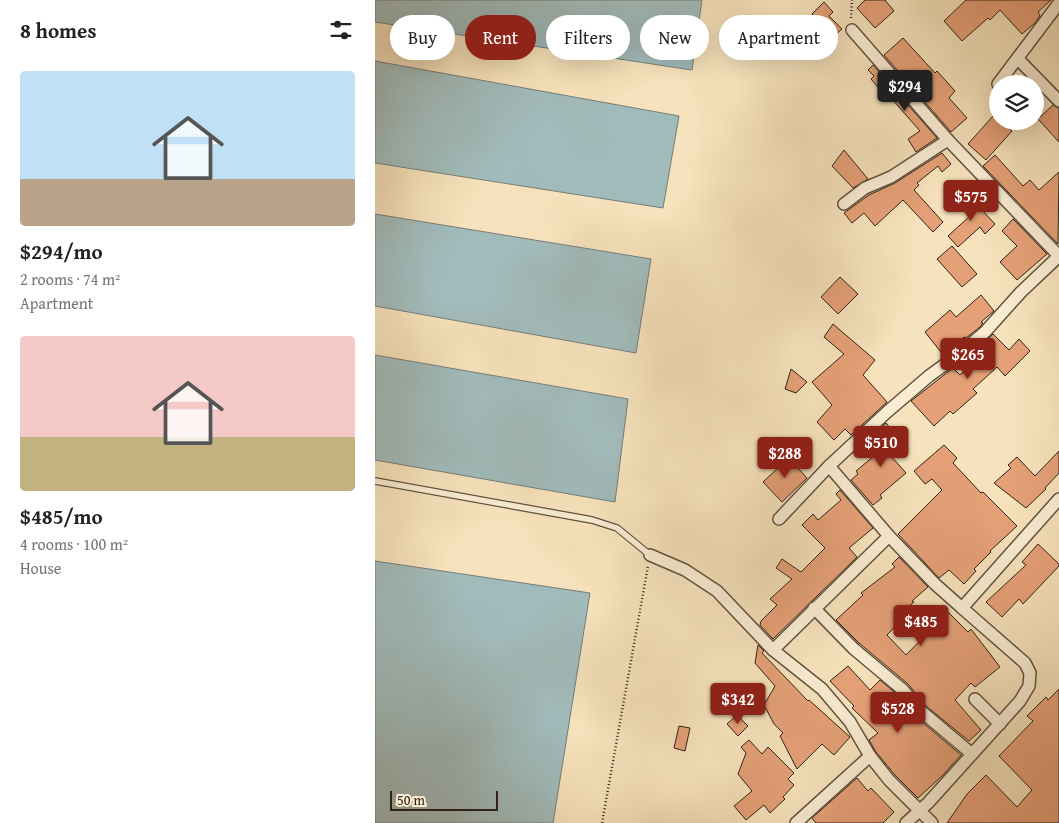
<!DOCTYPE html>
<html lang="en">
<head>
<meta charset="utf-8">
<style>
	:root { --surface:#fff; --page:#f6f6f6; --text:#222; --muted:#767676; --accent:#8f2418 }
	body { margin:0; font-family:"Gentium Book Plus",serif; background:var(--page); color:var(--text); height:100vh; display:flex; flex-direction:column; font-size:19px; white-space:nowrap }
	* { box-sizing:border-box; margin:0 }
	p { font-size:16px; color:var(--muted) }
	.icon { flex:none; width:28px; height:28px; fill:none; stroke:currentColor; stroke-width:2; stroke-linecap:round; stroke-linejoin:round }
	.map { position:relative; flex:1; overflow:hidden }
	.panel { display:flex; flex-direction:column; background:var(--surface); width:375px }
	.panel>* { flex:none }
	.guide { position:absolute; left:15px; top:15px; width:475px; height:45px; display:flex; gap:10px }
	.fabs { position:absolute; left:614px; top:75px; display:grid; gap:10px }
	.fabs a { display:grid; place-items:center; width:55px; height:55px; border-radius:50%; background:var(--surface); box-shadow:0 5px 20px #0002; font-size:25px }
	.scale { position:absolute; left:15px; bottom:12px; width:108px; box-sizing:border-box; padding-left:5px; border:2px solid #312317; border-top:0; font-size:14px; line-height:18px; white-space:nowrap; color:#312317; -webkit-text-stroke:4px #f9ecd3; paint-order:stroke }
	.price { position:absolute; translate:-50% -42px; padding:0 11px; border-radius:5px; background:var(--accent); color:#fff; font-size:16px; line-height:32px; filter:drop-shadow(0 1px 2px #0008) }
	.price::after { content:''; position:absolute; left:50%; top:30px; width:15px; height:11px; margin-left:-8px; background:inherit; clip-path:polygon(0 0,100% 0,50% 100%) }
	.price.current { background:#222; color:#fff }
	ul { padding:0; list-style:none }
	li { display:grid; align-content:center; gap:10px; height:265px; padding:0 20px }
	li span { display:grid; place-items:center; height:155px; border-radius:5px; color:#555 }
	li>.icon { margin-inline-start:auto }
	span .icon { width:90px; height:90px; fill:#fffc; stroke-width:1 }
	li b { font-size:21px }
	h2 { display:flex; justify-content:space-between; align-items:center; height:60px; padding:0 20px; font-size:21px }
	.chip { padding:0 18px; border-radius:22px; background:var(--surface); box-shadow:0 5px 20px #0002; font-size:18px; line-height:45px }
	.chip.current { background:var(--accent); color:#fff }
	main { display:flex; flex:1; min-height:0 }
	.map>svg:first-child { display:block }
</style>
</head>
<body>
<main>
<section class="panel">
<h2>8 homes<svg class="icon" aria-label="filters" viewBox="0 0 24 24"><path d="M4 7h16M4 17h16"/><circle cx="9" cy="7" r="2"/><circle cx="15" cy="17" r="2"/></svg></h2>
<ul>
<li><span style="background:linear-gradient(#bfe0f5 70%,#b9a48a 0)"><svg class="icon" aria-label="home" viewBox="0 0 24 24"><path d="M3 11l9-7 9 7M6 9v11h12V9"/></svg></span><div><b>$294/mo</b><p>2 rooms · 74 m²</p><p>Apartment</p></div></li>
<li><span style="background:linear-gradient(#f6c9c9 65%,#c2b280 0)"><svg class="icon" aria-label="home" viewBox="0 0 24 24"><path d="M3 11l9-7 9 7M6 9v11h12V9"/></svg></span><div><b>$485/mo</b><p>4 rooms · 100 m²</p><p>House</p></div></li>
</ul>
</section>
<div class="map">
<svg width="684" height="823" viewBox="0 0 684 823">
	<rect width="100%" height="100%" fill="#f6e2bc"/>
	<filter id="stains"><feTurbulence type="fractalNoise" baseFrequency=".004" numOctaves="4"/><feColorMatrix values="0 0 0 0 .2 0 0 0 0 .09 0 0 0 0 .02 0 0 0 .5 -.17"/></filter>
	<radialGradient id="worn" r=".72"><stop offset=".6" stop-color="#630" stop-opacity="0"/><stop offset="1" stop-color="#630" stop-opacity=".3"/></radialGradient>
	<g fill="#a1bbbb" stroke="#747e79">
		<polygon points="0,0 327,0 317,70 0,22"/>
		<polygon points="0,61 304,116 288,208 0,163"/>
		<polygon points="0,214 276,259 261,353 0,306"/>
		<polygon points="0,355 253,399 240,502 0,460"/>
		<polygon points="0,561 215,593 178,823 0,823"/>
	</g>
	<g fill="#e5a077" stroke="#312317">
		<polygon points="490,0 510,0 519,11 500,28 482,8"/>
		<polygon points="591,0 676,0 663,12 665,15 661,22 647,34 625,10 615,20 613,18 587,41 569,21"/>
		<polygon points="449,2 458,12 454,16 467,29 457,38 437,14"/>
		<polygon points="528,38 560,73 562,71 580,91 574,98 592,118 576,132 509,55"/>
		<polygon points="498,65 562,138 541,152 533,139 545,131 509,90 507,92 496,79 499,76 493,70"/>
		<polygon points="678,105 684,108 684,142 663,119"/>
		<polygon points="619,115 622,121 625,121 637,131 611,160 593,144"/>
		<polygon points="469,150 493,179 478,188 457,166"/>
		<polygon points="567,153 576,164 567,172 563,166 542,183 544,185 539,190 568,222 558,232 528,200 500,226 489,213 477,223 469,213 494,195 520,183"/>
		<polygon points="620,155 648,186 655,180 664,190 684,172 683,244 608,166"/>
		<polygon points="591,193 620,224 610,234 605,227 583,247 573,236 596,215 582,201"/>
		<polygon points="638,219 672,254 642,280 625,262 642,246 627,231"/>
		<polygon points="577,246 602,274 587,287 562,259"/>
		<polygon points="465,277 483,294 463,314 446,297"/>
		<polygon points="606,295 619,311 606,322 608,323 605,327 591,338 589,337 569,356 550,332 575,310 581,317"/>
		<polygon points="458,324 500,360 488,375 512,402 476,435 470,429 459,440 442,422 457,405 437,382 469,354 449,337"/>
		<polygon points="618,334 634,350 644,339 655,351 630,376 622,367 598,389 602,393 578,414 575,411 559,426 536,401 578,368 585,375 607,354 602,349"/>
		<polygon points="416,369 432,382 421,393 410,389"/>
		<polygon points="511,423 530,446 516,456 531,473 505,495 507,498 498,505 476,480 483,474 481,471 511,446 500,433"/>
		<polygon points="569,445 582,458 578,463 606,493 608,492 642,526 615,551 616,552 599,569 601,571 589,584 574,570 564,578 523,534 567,490 557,479 550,484 539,471"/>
		<polygon points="684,451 684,473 670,488 671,489 651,508 619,483 636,468 633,465 642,457 660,476"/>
		<polygon points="411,455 432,478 407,502 388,482 405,466 402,463"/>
		<polygon points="465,490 498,528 474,548 482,557 398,639 385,625 386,621 402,605 395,599 417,579 401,568 407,559 426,572 450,548 427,525 438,514 443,520 466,500 461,494"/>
		<polygon points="663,544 684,564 684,566 648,604 644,599 627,617 611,602 651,565 647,562"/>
		<polygon points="524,557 553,587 537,601 539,602 528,612 531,615 512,635 531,655 573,612 593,632 596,629 625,667 600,687 596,683 580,700 606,730 594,741 551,706 533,684 484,643 461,620 488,595 486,593 520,567 517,564"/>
		<polygon points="383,645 389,651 387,653 433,701 434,700 475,737 459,755 447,744 422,769 405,736 408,733 399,724 389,705 400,686 380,663"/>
		<polygon points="473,666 495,690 505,680 523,695 541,717 586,755 567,776 543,798 520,775 501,752 494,740 503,733 477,708 479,706 455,681"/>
		<polygon points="684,689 684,823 572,823 592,794 611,775 642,807 657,790 624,756 658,721 652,716 671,697 673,700"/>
		<polygon points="362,715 373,726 363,736 352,724"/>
		<polygon points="304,726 315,728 310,751 299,748"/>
		<polygon points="374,740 387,754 393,747 419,773 413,779 419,785 408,797 410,799 395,813 389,805 371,820 359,806 377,791 363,774 371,753 366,747"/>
		<polygon points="482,778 493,791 496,788 519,812 508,823 441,823 437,818"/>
	</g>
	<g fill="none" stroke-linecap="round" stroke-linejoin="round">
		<g stroke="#625340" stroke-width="8">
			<polyline id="lane" points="0,481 217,520 242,528 275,555"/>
		</g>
		<g stroke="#625340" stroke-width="14">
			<g id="street">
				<polyline points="477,30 573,140 684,256"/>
				<polyline points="643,59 684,101"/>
				<polyline points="623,84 684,3"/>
				<polyline points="469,204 490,188 516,177 573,140"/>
				<polyline points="404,519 454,466 512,412 554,376 583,355 610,332 646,292 684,256"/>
				<polyline points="514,536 560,584 587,608"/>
				<polyline points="275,555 310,570 342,591 398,650 447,689 475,722 495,756 514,780 557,823"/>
				<polyline points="439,608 479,649 528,690 546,711 597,754"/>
				<polyline points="398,650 514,536 454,466"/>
				<polyline points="600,699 625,724"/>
				<polyline points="421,823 495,756"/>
				<polyline points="531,823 553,803 645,701 654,686 655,673 650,663 587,608 684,499"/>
			</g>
		</g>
		<g stroke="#312317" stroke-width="2.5" stroke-dasharray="1 2.5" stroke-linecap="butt">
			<polyline points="476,18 477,0"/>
			<polyline points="227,823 273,566"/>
		</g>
		<use href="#lane" stroke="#f9ecd3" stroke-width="5.5"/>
		<use href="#street" stroke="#f9ecd3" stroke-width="11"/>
	</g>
	<rect width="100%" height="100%" filter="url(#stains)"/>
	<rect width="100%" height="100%" fill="url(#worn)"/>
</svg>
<div class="fabs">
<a><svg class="icon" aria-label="layers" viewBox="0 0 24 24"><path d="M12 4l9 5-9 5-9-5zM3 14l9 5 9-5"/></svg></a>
</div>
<div class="scale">50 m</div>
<b class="price current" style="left:530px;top:112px">$294</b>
<b class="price" style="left:596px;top:222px">$575</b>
<b class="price" style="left:593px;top:380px">$265</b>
<b class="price" style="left:506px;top:468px">$510</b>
<b class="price" style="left:410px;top:479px">$288</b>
<b class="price" style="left:546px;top:647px">$485</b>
<b class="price" style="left:363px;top:725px">$342</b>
<b class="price" style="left:523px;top:734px">$528</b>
<div class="guide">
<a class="chip">Buy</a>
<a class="chip current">Rent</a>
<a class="chip">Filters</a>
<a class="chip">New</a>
<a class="chip">Apartment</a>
</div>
</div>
</main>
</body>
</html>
